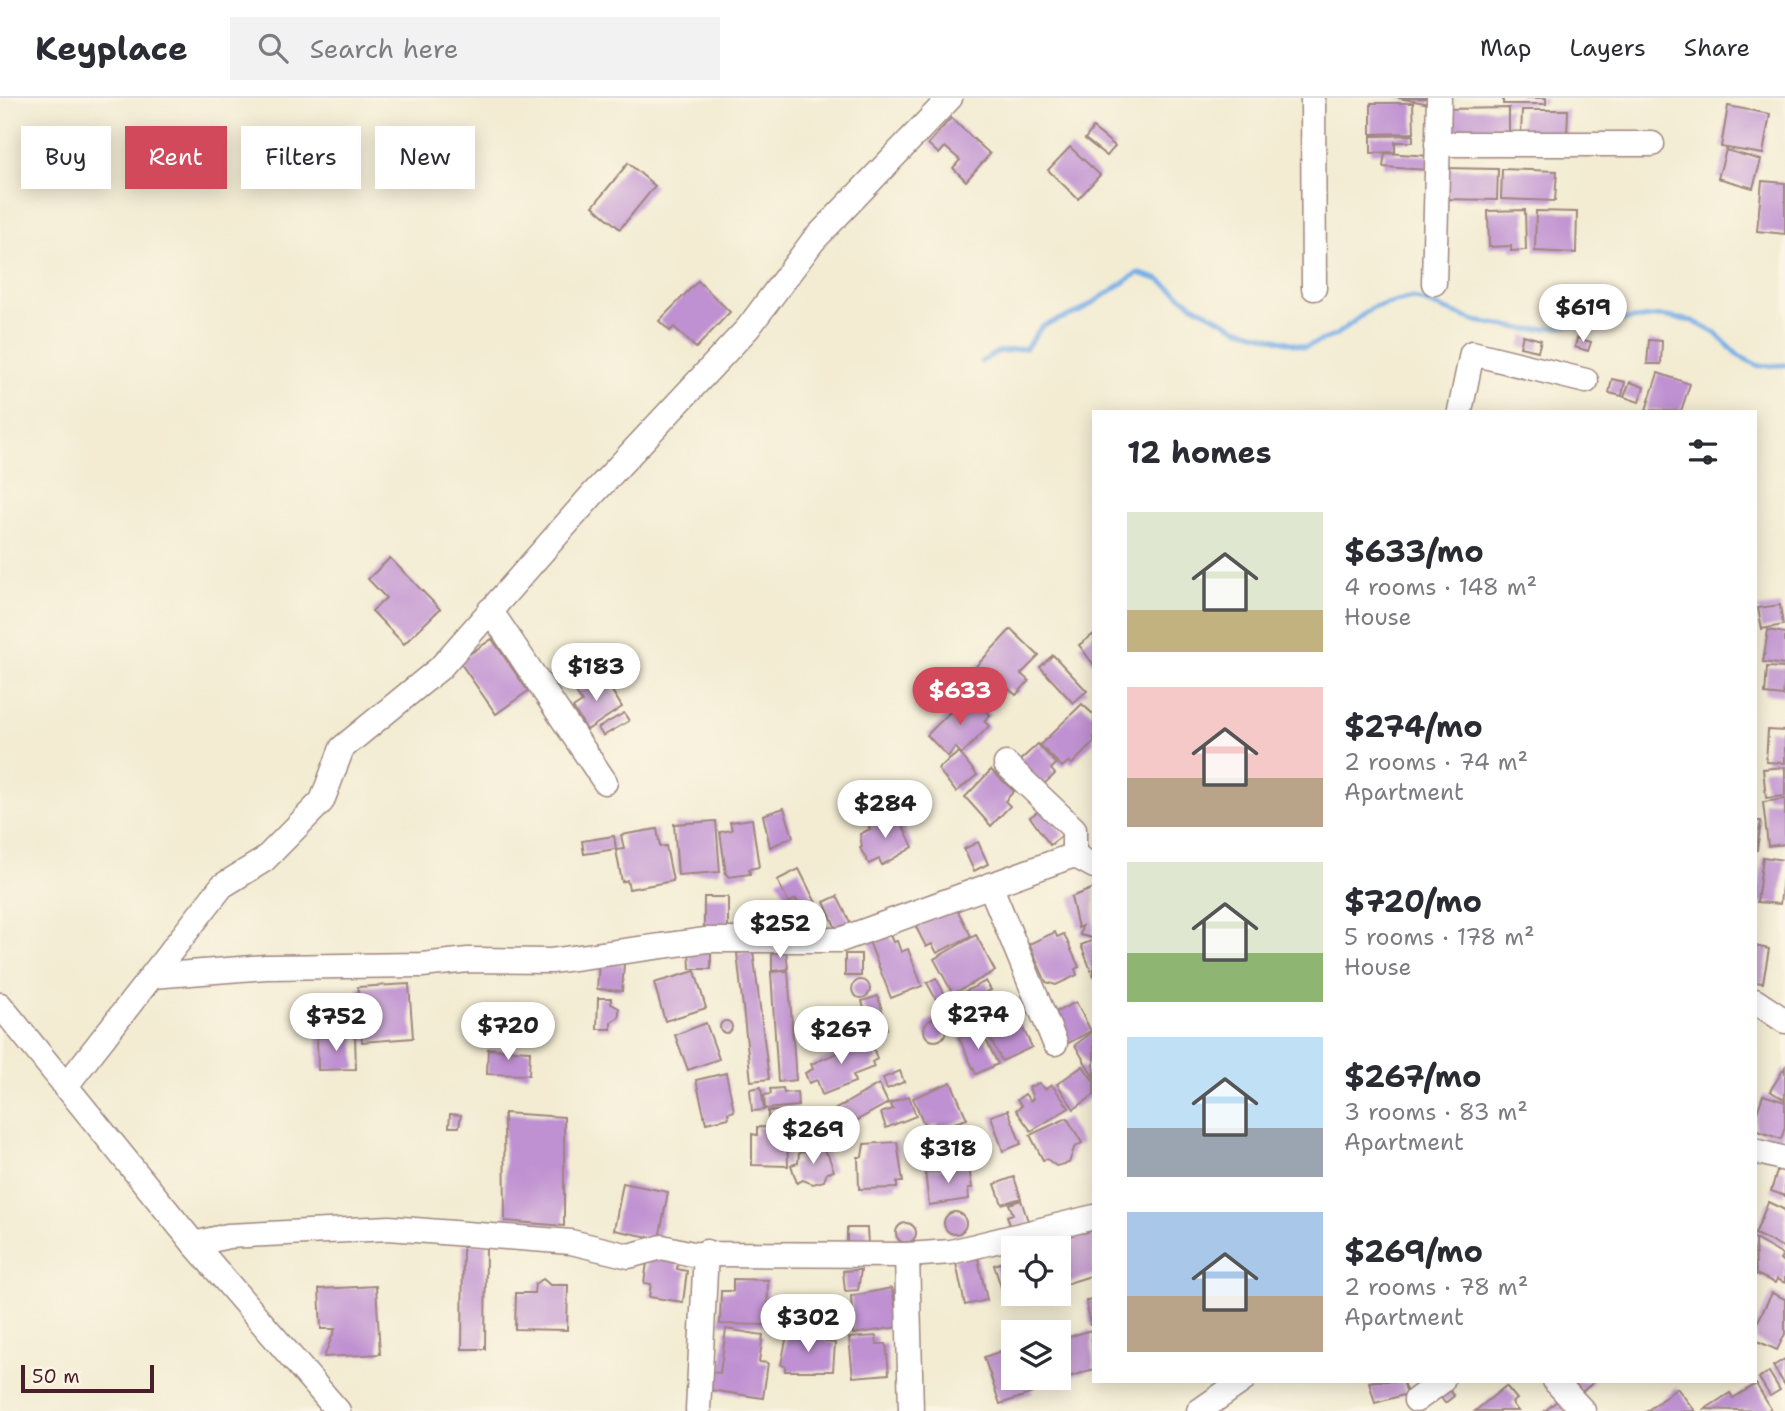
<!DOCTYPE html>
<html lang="en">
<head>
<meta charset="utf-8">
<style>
	:root { --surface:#fff; --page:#f2f2f3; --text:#2b2b33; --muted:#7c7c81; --line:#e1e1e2; --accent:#d1495b }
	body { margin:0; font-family:"Shantell Sans",sans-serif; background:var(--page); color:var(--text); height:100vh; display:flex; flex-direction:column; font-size:26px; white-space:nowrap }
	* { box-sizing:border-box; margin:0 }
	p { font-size:23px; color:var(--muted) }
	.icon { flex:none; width:38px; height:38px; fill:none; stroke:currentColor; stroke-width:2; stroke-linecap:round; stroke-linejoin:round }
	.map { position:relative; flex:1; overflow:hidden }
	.panel { position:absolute; left:1092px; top:312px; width:665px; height:973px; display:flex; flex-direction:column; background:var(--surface); border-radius:0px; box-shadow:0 4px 18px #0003 }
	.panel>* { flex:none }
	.hud { position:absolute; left:21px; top:28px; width:665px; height:63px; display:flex; gap:14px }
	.controls { position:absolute; left:1001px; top:1138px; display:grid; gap:14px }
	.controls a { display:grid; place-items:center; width:70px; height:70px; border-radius:0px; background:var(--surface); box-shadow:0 4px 18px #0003; font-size:35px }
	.scale { position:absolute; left:21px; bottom:18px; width:133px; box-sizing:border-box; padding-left:7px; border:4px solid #4a1f2b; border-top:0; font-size:19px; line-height:24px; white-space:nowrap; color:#4a1f2b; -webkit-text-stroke:5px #fcf5e5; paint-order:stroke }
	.price { position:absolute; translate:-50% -60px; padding:0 16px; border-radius:24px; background:#fff; color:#222; font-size:23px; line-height:46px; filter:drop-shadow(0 2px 4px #0008) }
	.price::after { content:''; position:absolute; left:50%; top:42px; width:21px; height:16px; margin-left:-10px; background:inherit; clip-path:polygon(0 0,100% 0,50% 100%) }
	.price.active { background:var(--accent); color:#fff }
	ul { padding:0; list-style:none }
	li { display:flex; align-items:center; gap:21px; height:175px; padding:0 35px }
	li span { display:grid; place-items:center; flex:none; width:196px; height:140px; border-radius:0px; color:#555 }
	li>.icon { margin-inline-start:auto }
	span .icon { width:84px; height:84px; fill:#fffc; stroke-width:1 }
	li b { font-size:30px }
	h2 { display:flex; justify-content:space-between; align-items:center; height:84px; padding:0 35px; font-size:30px }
	.chip { padding:0 24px; border-radius:0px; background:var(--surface); box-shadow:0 4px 18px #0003; font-size:24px; line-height:63px }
	.chip.active { background:var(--accent); color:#fff }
	header { display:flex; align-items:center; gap:42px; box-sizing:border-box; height:98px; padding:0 35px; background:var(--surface); border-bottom:2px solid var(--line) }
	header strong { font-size:33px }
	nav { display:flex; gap:38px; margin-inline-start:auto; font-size:24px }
	.search { width:490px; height:63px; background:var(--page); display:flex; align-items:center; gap:18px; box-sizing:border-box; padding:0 24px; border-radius:0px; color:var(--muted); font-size:26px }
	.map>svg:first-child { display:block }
</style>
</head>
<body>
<header>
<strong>Keyplace</strong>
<div class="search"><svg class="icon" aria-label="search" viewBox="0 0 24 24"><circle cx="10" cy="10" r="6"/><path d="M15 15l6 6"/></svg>Search here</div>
<nav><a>Map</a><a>Layers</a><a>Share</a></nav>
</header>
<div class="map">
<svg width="1785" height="1313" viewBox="0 0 1785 1313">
	<rect width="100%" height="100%" fill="#fcf5e5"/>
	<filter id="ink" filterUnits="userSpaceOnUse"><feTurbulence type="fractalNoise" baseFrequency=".0143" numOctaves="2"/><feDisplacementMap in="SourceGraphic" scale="14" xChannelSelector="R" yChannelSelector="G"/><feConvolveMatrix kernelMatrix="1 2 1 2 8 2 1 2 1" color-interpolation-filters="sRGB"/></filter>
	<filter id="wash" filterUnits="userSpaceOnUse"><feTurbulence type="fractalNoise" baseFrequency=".00686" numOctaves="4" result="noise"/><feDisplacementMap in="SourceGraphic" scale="28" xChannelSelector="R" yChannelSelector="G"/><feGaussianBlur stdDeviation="1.57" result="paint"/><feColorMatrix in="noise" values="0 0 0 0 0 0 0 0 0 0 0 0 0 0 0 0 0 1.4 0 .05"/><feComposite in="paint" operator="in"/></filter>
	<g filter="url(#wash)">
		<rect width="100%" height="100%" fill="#f3ecd3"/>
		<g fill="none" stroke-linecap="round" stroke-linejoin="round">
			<polyline stroke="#78afe7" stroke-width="5" points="981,264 997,254 1026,250 1042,228 1079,214 1138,175 1160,182 1193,207 1237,230 1305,249 1336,237 1373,209 1413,200 1476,223 1530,232 1661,218 1693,223 1715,235 1739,258 1759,268 1785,267"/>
		</g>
		<g id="blocks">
			<g fill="#bf91d2">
				<polygon points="1398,0 1431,0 1430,6"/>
				<rect x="1503" y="0" width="43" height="6"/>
				<polygon points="1371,5 1413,5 1414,35 1371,36"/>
				<polygon points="1728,8 1770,16 1763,56 1721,49"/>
				<polygon points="1509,10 1509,36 1443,37 1442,11"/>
				<polygon points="1522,12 1568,12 1567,38 1521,38"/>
				<polygon points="951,20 990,56 966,83 953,70 960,62 945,49 939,56 928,46"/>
				<polygon points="1093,30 1115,48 1107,58 1085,41"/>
				<polygon points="1413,37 1413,44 1395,44 1395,54 1371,55 1371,38"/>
				<polygon points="1070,49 1100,77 1078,101 1048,72"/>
				<polygon points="1726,52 1761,62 1753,90 1718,80"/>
				<polygon points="1385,55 1430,58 1428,72 1383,69"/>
				<polygon points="628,65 655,88 620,131 593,108"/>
				<polygon points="1442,70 1498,71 1497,102 1442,101"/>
				<polygon points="1502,71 1557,73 1555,103 1501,101"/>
				<polygon points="1762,83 1785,85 1785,136 1757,133"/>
				<polygon points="1525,112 1526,152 1511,153 1511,148 1489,149 1488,113"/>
				<polygon points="1536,113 1577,114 1576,155 1535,153"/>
				<polygon points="698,183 730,214 696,250 674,229 670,233 659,223"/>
				<polygon points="1523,237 1541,242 1538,253 1520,249"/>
				<polygon points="1577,240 1591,244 1588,253 1575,249"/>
				<polygon points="1649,242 1662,243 1661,266 1647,266"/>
				<polygon points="1658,275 1690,286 1681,313 1646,312"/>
				<polygon points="1612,281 1625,284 1622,298 1609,295"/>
				<polygon points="1630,284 1644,289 1639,304 1624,299"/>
				<polygon points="390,460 440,511 404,546 372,513 386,500 368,481"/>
				<polygon points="1780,507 1783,527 1762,531 1758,510"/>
				<polygon points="1011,531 1039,558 1021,576 1029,583 1016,597 1008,590 994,604 967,578"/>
				<polygon points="1768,532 1785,535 1785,567 1763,564"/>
				<polygon points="1094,536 1094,567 1079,547"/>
				<polygon points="492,541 528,593 496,616 459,563"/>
				<polygon points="1053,557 1087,593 1073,605 1040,569"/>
				<polygon points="1767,569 1785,570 1783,598 1765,596"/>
				<polygon points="602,577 622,609 587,632 573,610 582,604 576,595"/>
				<polygon points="969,595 990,617 984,623 989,628 962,656 955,649 948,659 927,637"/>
				<polygon points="1082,606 1094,617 1094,644 1072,666 1069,663 1062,669 1040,647"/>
				<polygon points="624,615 629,623 603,638 598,630"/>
				<polygon points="1768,632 1785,633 1785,665 1766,664"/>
				<polygon points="1038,646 1056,666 1051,671 1055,676 1042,688 1017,665"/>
				<polygon points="959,654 977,677 956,694 938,671"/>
				<polygon points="1785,669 1785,698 1766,700 1763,671"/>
				<polygon points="991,672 1014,693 1005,703 1010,708 991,728 965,699"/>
				<polygon points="1785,701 1785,746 1768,748 1763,704"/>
				<polygon points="784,710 793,739 770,749 763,717"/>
				<polygon points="1043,710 1063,737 1050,747 1030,719"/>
				<polygon points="897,715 913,749 882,767 879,761 869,766 860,750 862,749 860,736 870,731 868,727"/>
				<polygon points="752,721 759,769 749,771 750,776 729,779 726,776 720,734 732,732 730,724"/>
				<polygon points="716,723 720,774 678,777 674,726"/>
				<polygon points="1755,723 1761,723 1757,752 1755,752"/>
				<polygon points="657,731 660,749 666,748 673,783 629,791 627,782 622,784 616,752 624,751 621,737"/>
				<polygon points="614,738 616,751 584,756 582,743"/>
				<polygon points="978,744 988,766 974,773 964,751"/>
				<polygon points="1763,759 1785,762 1780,806 1757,804"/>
				<polygon points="799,771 819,811 804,818 796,801 789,805 777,782"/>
				<polygon points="1094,790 1094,837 1092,840 1080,837 1082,828 1078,830 1071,799"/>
				<polygon points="837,798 852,828 838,835 824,804"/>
				<rect x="704" y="799" width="24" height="37"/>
				<polygon points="953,804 971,838 937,855 932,846 926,849 915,827"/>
				<polygon points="1055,834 1057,839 1064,836 1079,869 1075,871 1077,877 1056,887 1046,884 1029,846"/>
				<polygon points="889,835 893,844 897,843 901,854 908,851 922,888 891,900 869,843"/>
				<polygon points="976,837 995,873 953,896 934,861"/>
				<polygon points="1094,842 1094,880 1081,847"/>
				<polygon points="1755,848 1769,851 1763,885 1755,884"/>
				<polygon points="689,850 711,850 711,871 690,871"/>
				<polygon points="786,851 788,871 772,873 772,853"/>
				<polygon points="753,853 769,981 751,983 737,855"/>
				<rect x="845" y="856" width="16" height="22"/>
				<polygon points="599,864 624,866 622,893 597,891"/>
				<polygon points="695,873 706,910 665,923 654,885"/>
				<polygon points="788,873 796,982 778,984 771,874"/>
				<polygon points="936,880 947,900 938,905 927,885"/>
				<circle cx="861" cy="891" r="9"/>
				<polygon points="986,883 991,892 969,903 964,894"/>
				<polygon points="409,886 413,940 362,944 358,889"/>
				<polygon points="878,898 887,931 871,936 862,903"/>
				<polygon points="598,900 611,900 611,906 619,910 619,919 611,924 611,931 597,931"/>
				<polygon points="979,900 988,916 956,935 942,911 960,901 964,909"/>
				<polygon points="1076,904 1091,933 1065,947 1050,917"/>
				<polygon points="1014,912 1032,949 1002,963 980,921 996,913 999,919"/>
				<circle cx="935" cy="932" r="11"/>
				<circle cx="726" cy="929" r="6"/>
				<polygon points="706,925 719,961 688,972 675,937"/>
				<polygon points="980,930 998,966 976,976 959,940"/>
				<polygon points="1094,933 1094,980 1075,947"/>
				<polygon points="355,938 356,971 318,972 317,939"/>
				<polygon points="847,939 852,950 864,945 867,951 873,949 877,961 872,964 874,969 853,977 855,984 822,997 817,982 809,985 805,975 813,971 811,966 840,954 836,943"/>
				<polygon points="488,951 530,953 529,977 487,976"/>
				<polygon points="1083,968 1094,984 1094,997 1074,1011 1057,986"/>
				<polygon points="1785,969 1785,1002 1770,993"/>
				<polygon points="900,973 904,984 887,991 883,980"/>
				<polygon points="726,975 734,1013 728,1015 729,1020 706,1025 696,982"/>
				<polygon points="951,984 967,1021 939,1030 937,1026 926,1031 913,1000"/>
				<polygon points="1039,985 1045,991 1052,987 1069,1010 1031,1033 1016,1012 1022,1008 1017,1002 1025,996 1030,1003 1033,1001 1029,989"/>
				<polygon points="879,986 888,1005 832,1036 824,1018"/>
				<polygon points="761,989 764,1012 752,1013 750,991"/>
				<polygon points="783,990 784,995 797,994 798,1008 765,1011 764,997 771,996 770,991"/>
				<polygon points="1763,997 1785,1004 1785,1029 1781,1041 1755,1032 1755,1021"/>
				<polygon points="909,998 916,1018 886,1030 881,1015 893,1011 890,1005"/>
				<polygon points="1008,1012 1021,1046 1003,1053 991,1018"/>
				<polygon points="768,1013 786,1013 785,1024 768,1024"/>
				<polygon points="504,1015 564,1019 564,1128 505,1123"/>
				<polygon points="450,1016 461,1017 459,1029 449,1029"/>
				<polygon points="1067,1020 1082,1045 1074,1050 1069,1065 1056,1068 1047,1061 1043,1062 1030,1037"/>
				<polygon points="757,1029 787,1030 788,1068 752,1067 752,1036 757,1037"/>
				<polygon points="945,1039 949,1068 925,1072 921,1042"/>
				<polygon points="897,1044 903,1084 897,1084 897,1090 859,1091 858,1059 862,1059 864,1046"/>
				<polygon points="820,1048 828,1057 834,1073 827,1075 824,1083 813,1086 803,1082 797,1085 791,1067 798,1065 799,1055"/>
				<polygon points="965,1067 969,1069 972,1090 968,1090 969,1101 929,1107 925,1073"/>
				<polygon points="1778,1070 1785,1072 1785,1098 1771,1093"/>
				<polygon points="1014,1079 1021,1100 1002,1106 995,1086"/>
				<polygon points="623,1085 668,1094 659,1141 614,1132"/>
				<polygon points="1021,1102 1029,1126 1011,1130 1007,1118 1013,1116 1009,1106"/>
				<polygon points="1768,1104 1785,1112 1785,1150 1755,1136"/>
				<circle cx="955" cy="1125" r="11"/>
				<circle cx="906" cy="1135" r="10"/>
				<polygon points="847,1130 867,1130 868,1147 847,1147"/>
				<polygon points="1081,1130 1083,1135 1094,1132 1094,1177 1059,1188 1059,1150 1046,1147 1065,1141 1063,1135"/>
				<polygon points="1755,1141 1783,1157 1780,1162 1785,1164 1785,1185 1777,1181 1775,1185 1756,1176"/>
				<polygon points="463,1146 486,1146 485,1251 462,1251"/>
				<polygon points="977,1156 987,1202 965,1207 955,1161"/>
				<polygon points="648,1158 678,1162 677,1171 687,1173 683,1204 649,1199 651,1186 644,1185"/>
				<polygon points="1010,1162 1013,1195 1035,1196 1006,1205 994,1167"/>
				<polygon points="857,1172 861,1172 858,1192 845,1193 843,1173"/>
				<polygon points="543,1181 550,1187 568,1187 567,1232 515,1231 516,1195 534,1195 535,1186"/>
				<polygon points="733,1181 768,1182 767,1227 720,1226 721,1193 733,1193"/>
				<polygon points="376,1188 380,1256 324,1259 335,1231 321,1231 319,1191"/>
				<polygon points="892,1190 899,1229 853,1236 851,1198"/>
				<polygon points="1772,1195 1785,1201 1785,1236 1777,1252 1755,1242 1755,1229"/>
				<polygon points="1094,1202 1094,1227 1090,1227 1086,1203"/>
				<polygon points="726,1231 763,1237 759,1264 768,1265 763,1300 710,1292 712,1274 720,1275"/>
				<polygon points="1091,1232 1094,1271 1066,1280 1059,1263 1059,1242"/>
				<polygon points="787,1237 827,1239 826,1244 835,1245 833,1273 785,1273 785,1268 781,1267"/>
				<polygon points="876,1238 877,1246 886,1246 889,1276 853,1279 849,1240"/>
				<polygon points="1013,1249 1013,1279 1027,1279 1033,1295 1000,1306 984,1259"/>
				<polygon points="1785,1261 1785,1287 1773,1268"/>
				<polygon points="1769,1274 1780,1292 1770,1298 1759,1280"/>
				<polygon points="1375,1283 1403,1283 1407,1296 1375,1305 1369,1284"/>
				<polygon points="1573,1283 1595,1283 1582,1294"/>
				<polygon points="1756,1286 1771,1311 1767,1313 1705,1311 1730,1295 1733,1300"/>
				<polygon points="1446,1287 1454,1298 1445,1305 1437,1294"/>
				<polygon points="1506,1288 1517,1301 1512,1305 1518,1313 1475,1313"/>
				<polygon points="1677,1290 1695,1313 1647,1313"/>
				<polygon points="1558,1302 1567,1313 1545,1313"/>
			</g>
		</g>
	</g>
	<g filter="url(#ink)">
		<use href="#blocks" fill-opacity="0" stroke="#9e867f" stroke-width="2"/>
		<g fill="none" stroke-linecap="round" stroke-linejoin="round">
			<g stroke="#9e867f" stroke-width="27">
				<g id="minor">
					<polyline points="1313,0 1314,190"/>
					<polyline points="1437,46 1652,46"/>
					<polyline points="1434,185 1439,0"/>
					<polyline points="1460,313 1472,255 1586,283"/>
					<polyline points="490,512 605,684"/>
					<polyline points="1006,666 1074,731 1074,757"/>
					<polyline points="990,787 1055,945"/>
					<polyline points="152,878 266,869 422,867 468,862 551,863 706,842 840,842 1074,757 1094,768"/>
					<polyline points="1755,903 1785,923"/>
					<polyline points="0,907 194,1146 338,1313"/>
					<polyline points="65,989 222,788 264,762 322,703 342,650 440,570 592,397 748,230 813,143 950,0"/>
					<polyline points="1755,1053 1785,1061"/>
					<polyline points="194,1146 228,1138 389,1130 571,1144 629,1158 662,1149 692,1156 907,1157 951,1154 1094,1119"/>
					<polyline points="907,1157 911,1313"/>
					<polyline points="1555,1283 1583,1313"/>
					<polyline points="1416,1302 1442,1283"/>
					<polyline points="698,1312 706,1154"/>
					<polyline points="1199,1313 1242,1283"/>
				</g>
			</g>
			<use href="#minor" stroke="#fff" stroke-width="24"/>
		</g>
	</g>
</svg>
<div class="controls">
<a><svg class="icon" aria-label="locate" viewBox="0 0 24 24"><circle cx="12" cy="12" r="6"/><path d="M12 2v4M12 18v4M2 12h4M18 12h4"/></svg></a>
<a><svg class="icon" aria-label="layers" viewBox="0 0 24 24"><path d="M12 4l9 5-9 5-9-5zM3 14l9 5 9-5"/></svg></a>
</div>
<div class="scale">50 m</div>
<b class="price" style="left:1583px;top:246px">$619</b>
<b class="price" style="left:596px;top:605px">$183</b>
<b class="price active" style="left:960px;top:629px">$633</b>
<b class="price" style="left:885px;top:742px">$284</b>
<b class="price" style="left:780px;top:862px">$252</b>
<b class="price" style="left:978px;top:953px">$274</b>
<b class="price" style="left:336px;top:955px">$752</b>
<b class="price" style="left:508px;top:964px">$720</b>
<b class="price" style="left:841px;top:968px">$267</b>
<b class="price" style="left:813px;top:1068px">$269</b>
<b class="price" style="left:948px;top:1087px">$318</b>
<b class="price" style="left:808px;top:1256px">$302</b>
<div class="hud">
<a class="chip">Buy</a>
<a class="chip active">Rent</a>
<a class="chip">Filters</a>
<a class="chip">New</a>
</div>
<section class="panel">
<h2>12 homes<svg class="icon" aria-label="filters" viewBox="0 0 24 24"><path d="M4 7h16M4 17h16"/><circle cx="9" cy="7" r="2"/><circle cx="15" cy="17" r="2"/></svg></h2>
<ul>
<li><span style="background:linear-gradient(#dfe7d0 70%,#c2b280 0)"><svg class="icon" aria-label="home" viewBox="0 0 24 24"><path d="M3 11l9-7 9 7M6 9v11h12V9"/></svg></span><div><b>$633/mo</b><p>4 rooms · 148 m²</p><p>House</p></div></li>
<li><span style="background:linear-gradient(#f6c9c9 65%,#b9a48a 0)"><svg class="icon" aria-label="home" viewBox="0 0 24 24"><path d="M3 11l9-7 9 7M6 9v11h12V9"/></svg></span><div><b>$274/mo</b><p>2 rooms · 74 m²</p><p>Apartment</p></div></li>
<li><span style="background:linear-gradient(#dfe7d0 65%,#8fb573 0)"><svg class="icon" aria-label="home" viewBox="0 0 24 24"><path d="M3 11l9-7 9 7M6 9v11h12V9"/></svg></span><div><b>$720/mo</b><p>5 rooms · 178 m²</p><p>House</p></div></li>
<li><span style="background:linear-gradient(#bfe0f5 65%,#9aa5b1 0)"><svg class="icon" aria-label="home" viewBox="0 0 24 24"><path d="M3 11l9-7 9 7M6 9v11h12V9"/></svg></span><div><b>$267/mo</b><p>3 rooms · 83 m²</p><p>Apartment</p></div></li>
<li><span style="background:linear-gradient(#a9c7e8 60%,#b9a48a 0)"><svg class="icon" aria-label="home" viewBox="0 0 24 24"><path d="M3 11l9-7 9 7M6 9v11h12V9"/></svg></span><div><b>$269/mo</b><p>2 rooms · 78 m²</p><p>Apartment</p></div></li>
</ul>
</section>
</div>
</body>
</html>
